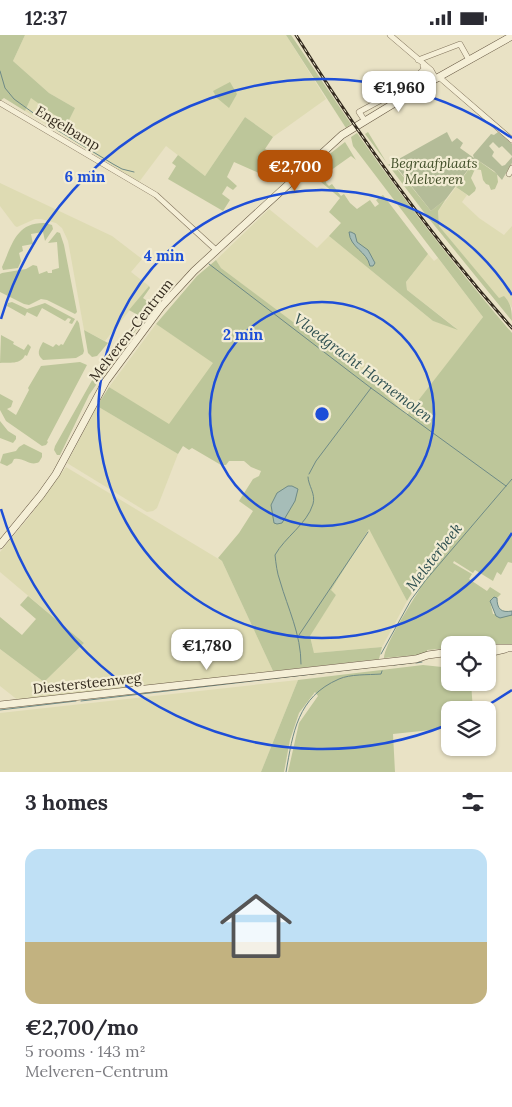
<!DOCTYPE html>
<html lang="en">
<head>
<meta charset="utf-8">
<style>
	:root { --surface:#fff; --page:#f2f2f3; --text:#2b2b33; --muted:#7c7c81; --accent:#b45309 }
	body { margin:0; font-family:Lora,serif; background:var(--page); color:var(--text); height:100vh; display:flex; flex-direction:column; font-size:19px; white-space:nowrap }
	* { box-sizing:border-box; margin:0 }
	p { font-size:16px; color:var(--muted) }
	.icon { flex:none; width:28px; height:28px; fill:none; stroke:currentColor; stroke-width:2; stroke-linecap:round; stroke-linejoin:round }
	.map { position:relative; height:737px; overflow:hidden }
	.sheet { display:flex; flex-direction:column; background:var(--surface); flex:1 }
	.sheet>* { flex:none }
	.tools { position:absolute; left:441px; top:601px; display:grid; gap:10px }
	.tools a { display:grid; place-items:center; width:55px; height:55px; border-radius:10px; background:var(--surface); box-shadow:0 1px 4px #0004; font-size:25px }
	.price { position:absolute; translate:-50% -42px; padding:0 11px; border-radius:10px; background:#fff; color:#222; font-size:16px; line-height:32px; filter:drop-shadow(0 1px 2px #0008) }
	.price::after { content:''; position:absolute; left:50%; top:30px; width:15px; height:11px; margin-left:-8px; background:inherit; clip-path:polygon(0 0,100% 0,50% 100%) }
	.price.selected { background:var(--accent); color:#fff }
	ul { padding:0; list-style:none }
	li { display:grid; align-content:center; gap:10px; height:265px; padding:0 25px }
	li span { display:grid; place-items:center; height:155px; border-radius:15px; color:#555 }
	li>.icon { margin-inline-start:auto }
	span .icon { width:90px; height:90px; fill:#fffc; stroke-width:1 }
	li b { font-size:21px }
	h2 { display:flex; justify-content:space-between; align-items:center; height:60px; padding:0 25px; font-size:21px }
	.status { display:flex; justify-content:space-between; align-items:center; height:35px; padding:0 25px; background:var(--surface); direction:ltr }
	.status svg { height:14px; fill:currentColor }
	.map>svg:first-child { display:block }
</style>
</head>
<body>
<div class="status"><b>12:37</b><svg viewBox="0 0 49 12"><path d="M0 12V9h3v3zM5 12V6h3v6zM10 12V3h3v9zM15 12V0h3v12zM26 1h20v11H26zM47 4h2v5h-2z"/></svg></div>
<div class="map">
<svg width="512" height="737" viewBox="0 0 512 737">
	<rect width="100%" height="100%" fill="#e9e2c5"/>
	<g fill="#dedbb3">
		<polygon points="25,0 286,0 326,64 273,102 245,82 205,141 166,111 139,147 25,76 31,63 75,73 49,58 13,26"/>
		<polygon points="0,148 112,201 142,224 131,237 149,251 105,306 84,295 68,206 62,193 56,188 41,184 35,184 17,192 15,191 0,171"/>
		<polygon points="456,152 467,160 462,167 479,183 504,200 512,191 512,273 506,263 501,262 499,264 439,191 438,176"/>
		<polygon points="269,174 317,213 329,201 433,286 456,293 407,255 406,247 428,219 434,226 438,223 483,282 407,381 368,344 221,233 216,225"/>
		<polygon points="156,289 214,328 169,390 109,352"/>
		<polygon points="97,371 178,419 157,473 153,476 147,477 67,428"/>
		<polygon points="66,432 222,526 273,636 19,666 0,651 0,614 44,647 84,608 0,537 0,517 30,481"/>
		<polygon points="369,493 407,566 382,612 314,618 310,600 336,560 330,555"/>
		<polygon points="298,645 261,737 0,737 0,678"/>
	</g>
	<g fill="#bdc69a">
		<polygon points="0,0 25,0 13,26 49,58 75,73 67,89 31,63 25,76 4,63 0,66"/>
		<polygon points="286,0 291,0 351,89 346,93"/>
		<polygon points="230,47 237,59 229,73 217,63 213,56"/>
		<polygon points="245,82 273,102 265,114 283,123 269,137 263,133 259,138 234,127 227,142 237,151 233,155 227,151 222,159 230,165 223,176 168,144 176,131 172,128 178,120 205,141"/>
		<path d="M368,97L388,130L393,129L431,176L446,164L438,176L439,191L499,263L504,261C511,268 512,276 512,286L426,180L365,99Z"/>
		<path d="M357,98C406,168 457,234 512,298V528L508,527L501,540L497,537L493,546L475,535L473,538L454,526L453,528L472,539L469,544L487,556L490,552L501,559L497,563L496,562L490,566L493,579L512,580V609L450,610V613L427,615V619L384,623C384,611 412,566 420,554L416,551L407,566L369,494L331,555L336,560L310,601L314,618L382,612L379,624L273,636L222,526L218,523L239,498L253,476L239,466L253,444L259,441L261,436L251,432L244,426H229L226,430H221L192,413L189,415L183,411L178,419L97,371L109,352L169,389L213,328L156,289L197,241L216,225L221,233L369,344L407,380L483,282L353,111L351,102Z"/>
		<polygon points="345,107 356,125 351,121 327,138 326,148 329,151 332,149 341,161 344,159 350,168 357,174 370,165 375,172 379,169 376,165 383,160 428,219 406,247 407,255 458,295 433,286 329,201 341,188 329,177 340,163 308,136"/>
		<polygon points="476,124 497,139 498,147 495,154 491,155 489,150 486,149 483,145 481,135 475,134 471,143 476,153 475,156 469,161 456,152"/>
		<path d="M45,188L52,190L53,194L45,206L43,197L31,199L33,209L22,211L23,216L19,218L21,226L18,233L3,235L2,232C12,210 16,187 45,188Z"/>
		<polygon points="57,197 60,198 64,210 77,277 75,279 47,265 41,264 29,270 24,269 0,257 0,239 2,238 26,234 33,230 37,231 39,239 47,236 48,238 52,238 52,235 59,233 57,207 48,208"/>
		<polygon points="149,251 150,253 143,263 156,272 143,283 129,275"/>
		<polygon points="12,267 27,274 45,268 75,284 72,289 69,288 71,284 68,283 65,286 42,273 37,282 27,277 25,281 7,271 8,268"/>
		<path d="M77,285L79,288L84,316L83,319L76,323L43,325C36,319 39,314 43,307L53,312L56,309L59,311L61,309L63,310Z"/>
		<polygon points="135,287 139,291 117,320 89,360 60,420 57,420 54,415 55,411 99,333"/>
		<polygon points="84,295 108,308 97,321 92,322 88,318"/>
		<path d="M1,300L14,307L13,309L24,315L28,309L31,312L27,321L25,320C21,330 9,327 0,328Z"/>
		<polygon points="80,327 87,330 47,406 48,407 46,410 42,411 6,386 0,375 0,359 13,366 11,372 7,374 16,380 29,355 28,353 41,331"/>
		<polygon points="0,386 8,396 16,401 16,404 13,408 0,403"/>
		<path d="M24,409L42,418V422L39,427C30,432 24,422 14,424L12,428L7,431L0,428L3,419L16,416L19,412Z"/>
		<polygon points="28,561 84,608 44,647 0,614 0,582 22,600 36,584 20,570"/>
		<polygon points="423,630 442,632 442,635 450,633 450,648 471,648 473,675 450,675 450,693 393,699 395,737 288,737 299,688 318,661 315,657 299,678 290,705 284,737 261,737 298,645"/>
	</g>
	<polygon fill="#b4bc98" points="447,97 452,107 457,103 463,108 460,113 474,123 473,120 491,99 494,100 498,97 512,109 512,121 502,111 499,113 493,107 489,111 494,117 492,121 502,131 505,130 512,122 512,128 502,145 494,136 476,124 446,164 431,176 394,129 388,130"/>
	<g fill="#a6bdb8" stroke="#6e8a86">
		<path d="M349,197H351L355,199L357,207L368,215L375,228L373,231H370C367,216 350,213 349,197Z"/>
		<polygon points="288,451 292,451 298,454 295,466 282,488 277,489 274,488 271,470 277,458"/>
		<path d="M494,562L497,563C497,574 501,578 512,576V580L500,583L496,581L490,566Z"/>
	</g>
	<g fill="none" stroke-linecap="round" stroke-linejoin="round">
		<g stroke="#6e8a86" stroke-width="1">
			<polyline points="0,36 5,53 14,64 54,93 113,129 122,134 134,137"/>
			<polyline points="209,229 371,353 506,451"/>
			<polyline points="309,439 316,426 371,353"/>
			<polyline points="299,600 368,497"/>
			<polyline points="381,619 411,565 425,546 512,444"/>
			<polyline points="416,628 422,627"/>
			<path d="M301,629C301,599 288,574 280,546C277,538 276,529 275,520C285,502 307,489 313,469C316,459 308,450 308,442"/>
			<polyline points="394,630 411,628"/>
			<polyline points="81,666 373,632"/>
			<polyline points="0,675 76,666"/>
			<path d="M286,737C293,698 297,662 339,644C350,639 368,640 381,639L382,636"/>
		</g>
		<g stroke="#82745d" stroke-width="6">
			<g id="minor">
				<polyline points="390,0 431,35 436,44"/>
				<polyline points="418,25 460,9 469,25"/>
				<polyline points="423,31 432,46"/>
				<polyline points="439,42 512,105"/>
				<polyline points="0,68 156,160 216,215"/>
				<polyline points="365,86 359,77 407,51 424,34"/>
				<polyline points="509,139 512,133"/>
			</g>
		</g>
		<g stroke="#645540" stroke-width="8">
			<g id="secondary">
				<polyline points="0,510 41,460 56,439 106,346 161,272 194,236 342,100 421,52 512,1"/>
				<polyline points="488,613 512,613"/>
				<polyline points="488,618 505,614"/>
				<polyline points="0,670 416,624 428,620 450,617"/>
			</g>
		</g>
		<use href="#minor" stroke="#f5efd7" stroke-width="5"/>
		<use href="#secondary" stroke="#f5efd7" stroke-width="7"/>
		<g stroke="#342b1f" stroke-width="3">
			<path id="rail" d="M296,0C360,103 431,202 512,293"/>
		</g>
		<use href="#rail" stroke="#f2ecd3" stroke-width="1" stroke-dasharray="4" stroke-linecap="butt"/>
	</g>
	<g fill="none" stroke="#1d4ed8" stroke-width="2.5">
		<circle cx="322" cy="379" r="112"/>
		<path d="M512 498A224 224 0 1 1 512 260"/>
		<path d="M512 655A335 335 0 0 1 479 675M447 690A335 335 0 0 1 1 474M1 284A335 335 0 0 1 512 103"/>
	</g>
	<g text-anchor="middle" stroke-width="4.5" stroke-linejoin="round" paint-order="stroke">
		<g font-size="14" fill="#342b1f" stroke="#f2ecd3">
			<text transform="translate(68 93) rotate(31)" y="5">Engelbamp</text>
			<text transform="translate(131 295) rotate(-52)" y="5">Melveren-Centrum</text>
			<text transform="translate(87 648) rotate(-6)" y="5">Diestersteenweg</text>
		</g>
		<g font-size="14" font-style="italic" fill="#414e28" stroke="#f2ecd3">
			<text x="434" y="133">Begraafplaats<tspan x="434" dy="16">Melveren</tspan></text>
		</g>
		<g font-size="15" font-style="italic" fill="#305152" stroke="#f2ecd3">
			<text transform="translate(363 333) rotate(37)" y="5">Vloedgracht Hornemolen</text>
			<text transform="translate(434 522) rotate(-52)" y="5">Melsterbeek</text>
		</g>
	</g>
	<circle cx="322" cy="379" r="8" fill="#1d4ed8" stroke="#f2ecd3" stroke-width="2.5"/>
	<g font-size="15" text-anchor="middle" font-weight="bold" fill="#1d4ed8" stroke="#f2ecd3" stroke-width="4.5" stroke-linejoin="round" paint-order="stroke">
		<text x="85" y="147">6 min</text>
		<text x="164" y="226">4 min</text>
		<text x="243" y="305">2 min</text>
	</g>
</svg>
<div class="tools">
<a><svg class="icon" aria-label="locate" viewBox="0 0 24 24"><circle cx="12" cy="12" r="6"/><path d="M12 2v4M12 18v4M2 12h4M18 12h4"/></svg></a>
<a><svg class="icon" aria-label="layers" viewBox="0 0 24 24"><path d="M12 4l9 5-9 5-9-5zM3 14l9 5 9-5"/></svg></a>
</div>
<b class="price" style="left:399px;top:78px">€1,960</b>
<b class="price selected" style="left:295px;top:157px">€2,700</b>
<b class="price" style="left:207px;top:636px">€1,780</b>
</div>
<section class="sheet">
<h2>3 homes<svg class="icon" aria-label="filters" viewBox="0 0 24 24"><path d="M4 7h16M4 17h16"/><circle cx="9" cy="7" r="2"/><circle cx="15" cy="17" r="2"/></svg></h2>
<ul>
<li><span style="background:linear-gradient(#bfe0f5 60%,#c2b280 0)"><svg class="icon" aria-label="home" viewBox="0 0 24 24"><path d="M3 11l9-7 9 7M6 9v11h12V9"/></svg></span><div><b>€2,700/mo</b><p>5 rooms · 143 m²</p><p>Melveren-Centrum</p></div></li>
</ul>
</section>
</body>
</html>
